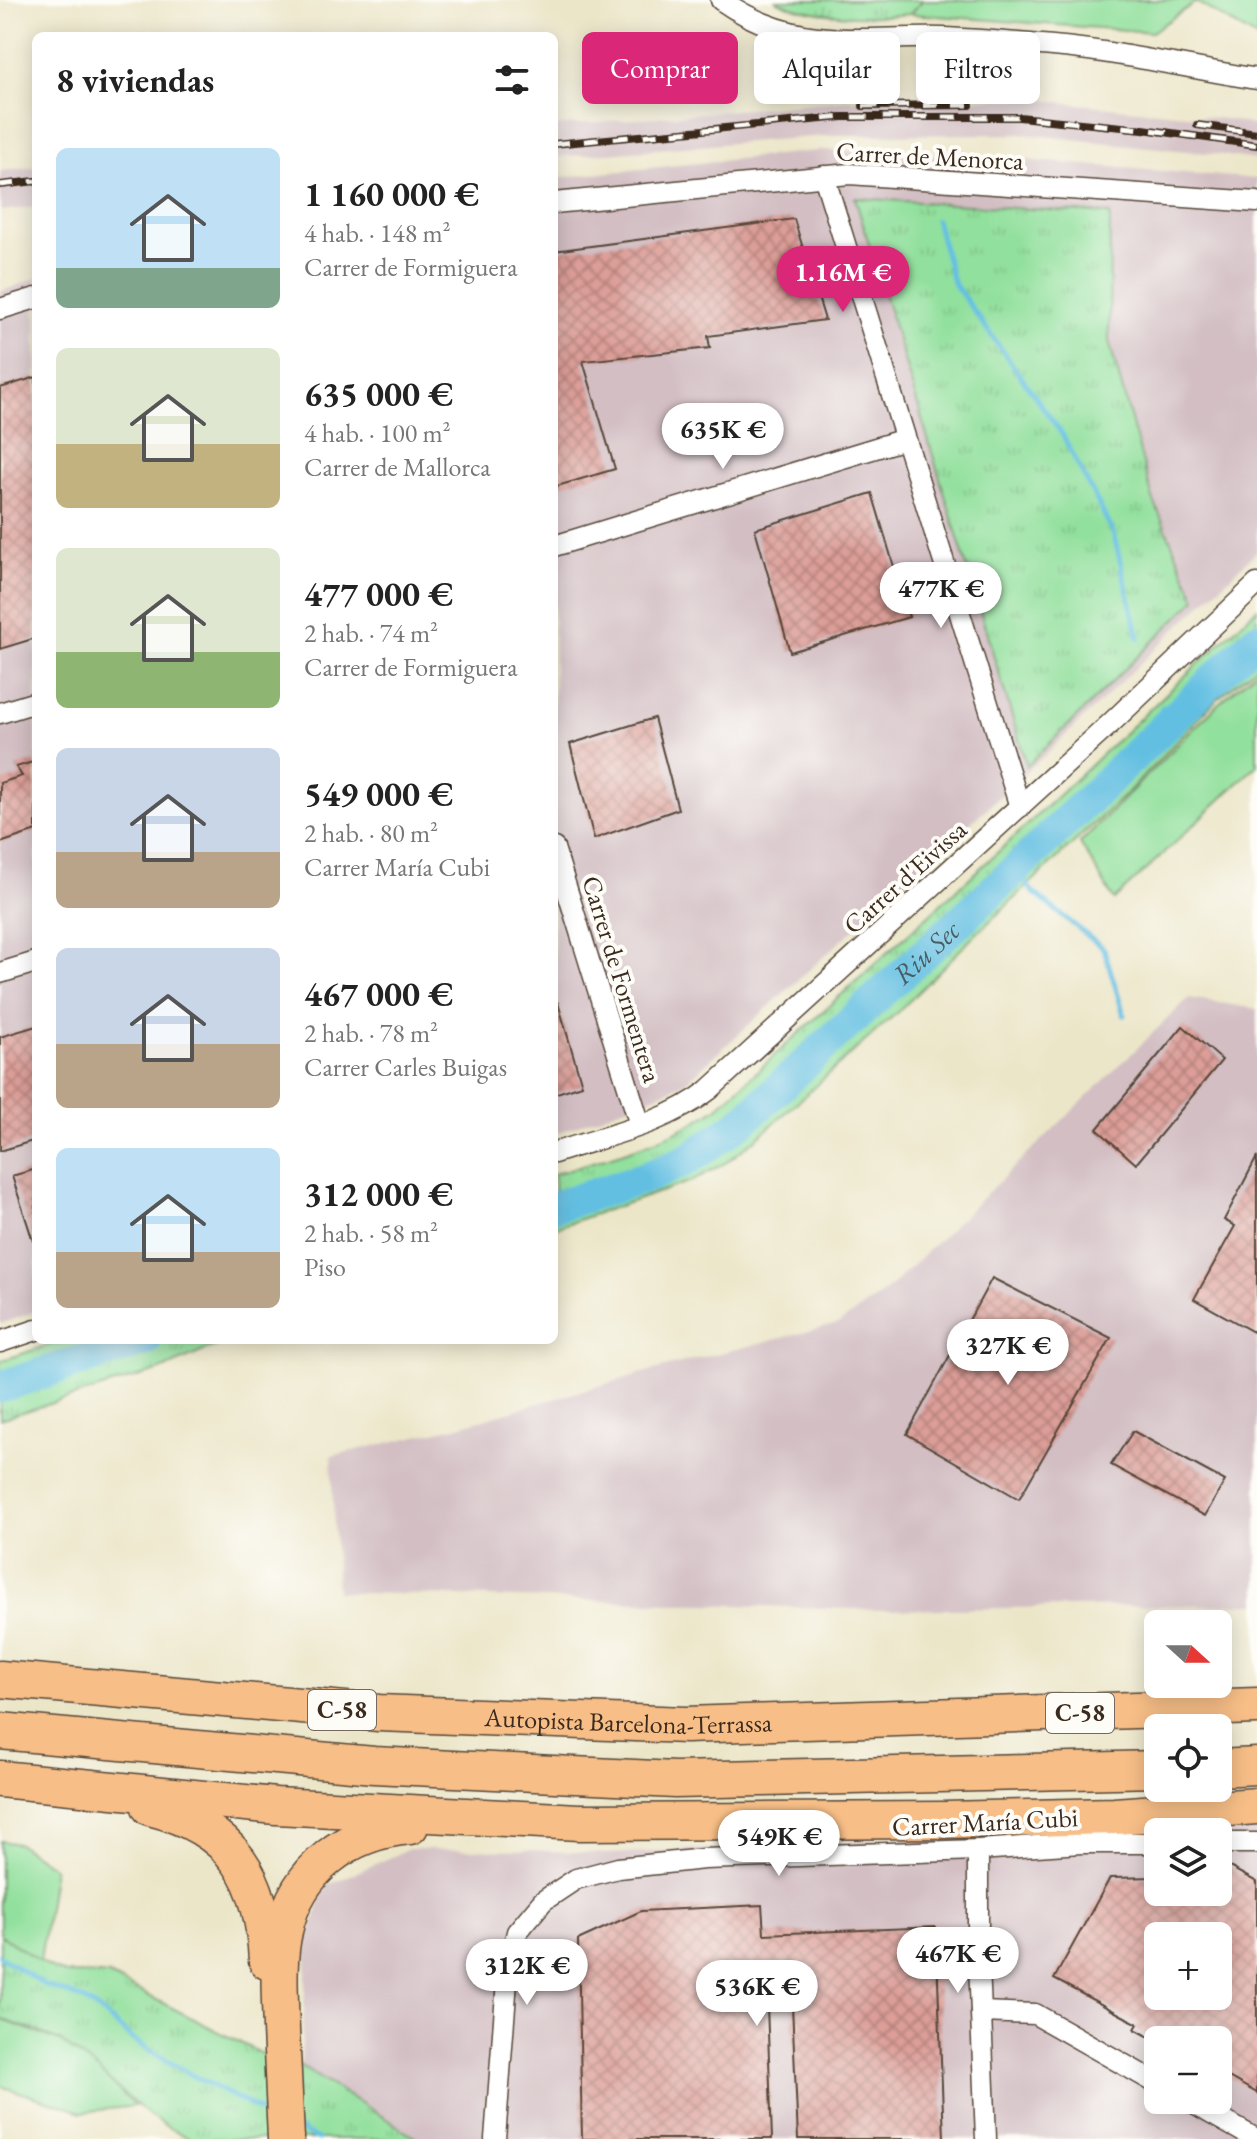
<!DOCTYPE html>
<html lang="es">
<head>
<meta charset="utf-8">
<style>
	:root { --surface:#fff; --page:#f2f2f2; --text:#222; --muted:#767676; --accent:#db2777 }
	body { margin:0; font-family:"EB Garamond",serif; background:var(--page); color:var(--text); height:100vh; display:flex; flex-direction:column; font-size:30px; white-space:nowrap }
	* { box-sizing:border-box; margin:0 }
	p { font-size:26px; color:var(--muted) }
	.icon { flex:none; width:44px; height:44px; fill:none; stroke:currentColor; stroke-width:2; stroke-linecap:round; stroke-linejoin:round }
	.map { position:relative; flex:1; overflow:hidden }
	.side { position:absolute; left:32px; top:32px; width:526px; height:1312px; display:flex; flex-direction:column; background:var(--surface); border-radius:12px; box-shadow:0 4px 20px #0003 }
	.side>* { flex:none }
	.top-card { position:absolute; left:582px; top:32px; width:554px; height:72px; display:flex; gap:16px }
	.needle { width:52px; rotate:111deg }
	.buttons { position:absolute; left:1144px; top:1610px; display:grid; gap:16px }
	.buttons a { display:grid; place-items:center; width:88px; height:88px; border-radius:12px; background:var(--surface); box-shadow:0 4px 20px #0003; font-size:40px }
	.price { position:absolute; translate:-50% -68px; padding:0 18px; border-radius:28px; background:#fff; color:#222; font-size:26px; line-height:52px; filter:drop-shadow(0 2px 4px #0008) }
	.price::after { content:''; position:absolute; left:50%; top:48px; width:24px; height:18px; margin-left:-12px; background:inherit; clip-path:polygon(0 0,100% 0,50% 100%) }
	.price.on { background:var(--accent); color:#fff }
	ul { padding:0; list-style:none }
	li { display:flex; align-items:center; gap:24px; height:200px; padding:0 24px }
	li span { display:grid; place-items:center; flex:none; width:224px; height:160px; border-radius:12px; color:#555 }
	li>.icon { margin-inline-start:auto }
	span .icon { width:96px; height:96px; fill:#fffc; stroke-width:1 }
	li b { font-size:34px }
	h2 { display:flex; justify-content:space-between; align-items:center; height:96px; padding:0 24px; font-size:34px }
	.chip { padding:0 28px; border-radius:12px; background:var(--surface); box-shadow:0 4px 20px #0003; font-size:28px; line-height:72px }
	.chip.on { background:var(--accent); color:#fff }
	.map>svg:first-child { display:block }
</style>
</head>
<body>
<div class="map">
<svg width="1257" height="2139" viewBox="0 0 1257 2139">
	<defs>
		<pattern id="grass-tufts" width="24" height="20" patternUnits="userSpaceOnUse" patternTransform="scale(2)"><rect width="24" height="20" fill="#92e09d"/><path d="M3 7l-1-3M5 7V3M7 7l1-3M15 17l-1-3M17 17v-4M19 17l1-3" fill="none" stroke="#7fc087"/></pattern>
		<pattern id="building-cross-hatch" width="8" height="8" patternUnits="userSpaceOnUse" patternTransform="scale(2)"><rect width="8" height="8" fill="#dd9e98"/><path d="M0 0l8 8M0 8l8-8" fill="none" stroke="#b4817b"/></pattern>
	</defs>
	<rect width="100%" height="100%" fill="#fdfcf7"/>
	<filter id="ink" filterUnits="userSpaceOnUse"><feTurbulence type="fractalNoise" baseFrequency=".0125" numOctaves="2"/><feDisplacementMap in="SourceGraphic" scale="16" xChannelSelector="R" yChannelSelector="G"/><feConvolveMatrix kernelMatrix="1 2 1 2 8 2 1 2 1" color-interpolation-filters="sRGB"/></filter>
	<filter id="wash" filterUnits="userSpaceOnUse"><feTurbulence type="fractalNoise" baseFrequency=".006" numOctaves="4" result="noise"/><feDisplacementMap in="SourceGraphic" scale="32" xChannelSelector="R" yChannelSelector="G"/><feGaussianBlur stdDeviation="1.8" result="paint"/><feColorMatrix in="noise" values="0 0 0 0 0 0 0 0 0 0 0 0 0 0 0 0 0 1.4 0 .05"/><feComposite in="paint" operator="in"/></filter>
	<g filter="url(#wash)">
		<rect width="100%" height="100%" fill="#ece6c9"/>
		<g fill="#d2bec3" fill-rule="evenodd">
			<polygon points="1031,99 1225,119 1257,126 1257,160 1215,154 1023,134 838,135 554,157 554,126 849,100"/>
			<polygon points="826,150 1013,159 1257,179 1257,551 1044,756 688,1080 670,1090 554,1134 554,178"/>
			<polygon points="36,167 36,207 0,211 0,171"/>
			<polygon points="36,278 36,1311 0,1324 0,292"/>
			<polygon points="1189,998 1257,1009 1257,1604 885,1610 337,1592 331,1456 456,1427 668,1366 838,1324 886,1291"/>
			<path d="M1257,1830V2139H419L301,2067L308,1936L326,1886L409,1849L533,1850L609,1854L979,1834ZM1158,1832H1218V1892H1158ZM1158,1936H1218V1996H1158ZM1158,2040H1218V2100H1158Z"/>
		</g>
		<g fill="url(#grass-tufts)" stroke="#66855e" stroke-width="2">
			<path d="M775,0H923L910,14C870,18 811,18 775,0Z"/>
			<polygon points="855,198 1110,214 1109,341 1153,499 1196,599 1027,766"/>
			<path d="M1257,608V666L1217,699L1130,790L973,937L902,1008L762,1134L727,1162L692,1181L554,1228V1174C610,1156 670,1142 718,1107L1010,841Z"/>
			<polygon points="63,1340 229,1340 158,1371 0,1419 0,1361"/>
			<path d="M0,1935L51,1968L66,1974L108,1975L264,2055L301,2067L419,2139H191C140,2118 108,2074 63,2044C45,2032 20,2026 0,2019Z"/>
		</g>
		<g fill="#92e09d" stroke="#66855e" stroke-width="2">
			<polygon points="923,0 1257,0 1257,38 1196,2 1152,32 910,14"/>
			<polygon points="1257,670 1257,765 1114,900 1080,843 1219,703"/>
			<polygon points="0,1841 19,1844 54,1868 40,1961 0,1935"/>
			<polygon points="0,2019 60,2041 95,2067 135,2106 82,2112 0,2086"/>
		</g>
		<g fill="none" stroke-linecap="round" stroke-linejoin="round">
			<g stroke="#64bfe2" stroke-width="5">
				<polyline points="936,220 953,282 1062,434 1113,532 1139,638"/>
				<polyline points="1162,707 1166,726"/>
				<polyline points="1015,870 1033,892 1104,949 1124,1015"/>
				<polyline points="0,1956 44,1985 82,1999 104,2014 133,2040 186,2072 271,2116"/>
				<polyline points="298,2129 318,2139"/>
			</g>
			<g stroke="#64bfe2" stroke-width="32">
				<path id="s1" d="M554,1207L650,1176L689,1159L742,1122L1015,870L1257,638"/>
				<polyline points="0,1387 146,1340"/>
			</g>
		</g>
		<g id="blocks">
			<g fill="url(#building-cross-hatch)" fill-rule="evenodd">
				<polygon points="794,219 825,320 708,336 710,348 583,361 615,469 554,487 554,251"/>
				<polygon points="36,377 36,638 0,649 0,388"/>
				<polygon points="872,493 909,617 790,652 755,529"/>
				<polygon points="654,718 678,809 594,839 570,744"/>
				<polygon points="36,761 36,831 0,843 0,783 22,776 16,767"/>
				<polygon points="558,1003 582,1085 554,1094 554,1004"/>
				<polygon points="36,1026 36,1140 0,1151 0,1037"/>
				<polygon points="1183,1026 1222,1060 1136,1164 1097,1129"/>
				<polygon points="1257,1157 1257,1334 1194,1299 1235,1226 1224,1220"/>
				<polygon points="36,1169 36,1241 33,1241 12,1176"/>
				<polygon points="992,1278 1111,1338 1019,1499 907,1434"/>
				<polygon points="1133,1431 1225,1481 1205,1516 1111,1465"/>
				<path d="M1224,1864L1257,1882V2093L1218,2071V2040H1155L1135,2029L1138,2024L1054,1979L1110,1878L1158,1877V1892H1218V1874ZM1158,1936H1218V1996H1158Z"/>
				<polygon points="762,1905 764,1934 936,1927 944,2139 798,2139 792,2005 767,2006 772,2139 582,2139 578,1940 641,1911"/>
			</g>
		</g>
	</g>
	<g filter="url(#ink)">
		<use href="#blocks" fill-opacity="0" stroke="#564638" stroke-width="2"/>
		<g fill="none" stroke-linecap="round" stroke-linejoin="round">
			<g stroke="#564638" stroke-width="23">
				<g id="minor">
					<path d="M721,0C797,53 858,36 943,38C980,39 1016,43 1053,46C1121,52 1189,68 1257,79"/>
					<polyline points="824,176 1020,807"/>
					<polyline points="554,203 849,174 1257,202"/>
					<polyline points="0,309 36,298"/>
					<polyline points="554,546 905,439"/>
					<polyline points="0,713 36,702"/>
					<polyline points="554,848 640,1125"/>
					<polyline points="0,973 36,962"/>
					<path d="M554,1153C605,1136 666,1124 709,1090L1111,723L1257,584"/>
					<polyline points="0,1342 36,1330"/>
					<polyline points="1218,1843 1257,1843"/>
					<polyline points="978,1850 978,1938 986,2139"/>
					<polyline points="981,2012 1035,2014 1158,2084"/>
					<polyline points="1187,2100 1256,2139"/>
					<polyline points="495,2139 508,1967 517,1932 543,1901 576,1879 618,1868 704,1859 978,1850 1081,1843 1158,1843"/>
				</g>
			</g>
			<g stroke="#564638" stroke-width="39">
				<g id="motorway">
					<path id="s2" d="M0,1679L379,1713L686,1725L1257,1706"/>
					<polyline points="0,1731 374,1765 675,1780 1158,1769"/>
					<polyline points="1218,1768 1257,1766"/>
					<polyline points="0,1779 276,1806 579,1822 944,1820 1114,1816 1257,1806"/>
					<path d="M150,1807C234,1828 263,1878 267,1961"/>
					<path d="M286,2139C284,2102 283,2066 281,2029C280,1997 277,1963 284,1931C297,1869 348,1831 410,1826"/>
				</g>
			</g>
			<use href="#minor" stroke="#fff" stroke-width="20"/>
			<use href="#motorway" stroke="#f7be87" stroke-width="36"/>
			<g stroke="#3b2a1e" stroke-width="8">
				<g id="rail">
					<polyline points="863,106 970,105"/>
					<polyline points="1197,125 1257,133"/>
					<polyline points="554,144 843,117 1019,117 1143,129 1257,145"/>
					<polyline points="0,185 36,181"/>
				</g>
			</g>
			<use href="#rail" stroke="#fdfcf7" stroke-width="5" stroke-dasharray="15" stroke-linecap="butt"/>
		</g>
	</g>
	<g text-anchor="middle" stroke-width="8" stroke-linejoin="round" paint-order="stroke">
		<g fill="#fdfcf7" stroke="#75695f" stroke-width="2">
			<rect x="308" y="1690" width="68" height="40" rx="6"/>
			<rect x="1046" y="1693" width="68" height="40" rx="6"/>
		</g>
		<g font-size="24" font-weight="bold" fill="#3b2a1e">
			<text x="342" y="1718">C-58</text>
			<text x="1080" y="1721">C-58</text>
		</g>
		<g font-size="26" fill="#3b2a1e" stroke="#fdfcf7">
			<text transform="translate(930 156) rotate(3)" y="9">Carrer de Menorca</text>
			<text transform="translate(905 877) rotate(-42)" y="9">Carrer d'Eivissa</text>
			<text transform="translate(622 979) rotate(73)" y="9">Carrer de Formentera</text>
			<text dy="9" stroke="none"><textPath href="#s2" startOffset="630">Autopista Barcelona-Terrassa</textPath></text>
			<text transform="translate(985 1822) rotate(-3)" y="9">Carrer María Cubi</text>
		</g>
		<g font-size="28" font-style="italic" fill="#495e63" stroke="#fdfcf7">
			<text dy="10" stroke="none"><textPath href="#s1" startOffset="458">Riu Sec</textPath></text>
		</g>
	</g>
</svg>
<div class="buttons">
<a><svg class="needle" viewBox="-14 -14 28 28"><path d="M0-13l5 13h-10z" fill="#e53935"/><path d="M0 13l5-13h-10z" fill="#767676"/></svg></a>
<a><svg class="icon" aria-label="locate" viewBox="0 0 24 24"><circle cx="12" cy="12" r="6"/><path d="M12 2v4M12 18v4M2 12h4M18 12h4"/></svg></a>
<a><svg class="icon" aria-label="layers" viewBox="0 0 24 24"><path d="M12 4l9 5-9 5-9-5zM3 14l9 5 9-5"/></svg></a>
<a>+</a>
<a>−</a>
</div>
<b class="price on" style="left:843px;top:314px">1.16M €</b>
<b class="price" style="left:723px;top:471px">635K €</b>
<b class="price" style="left:941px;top:630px">477K €</b>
<b class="price" style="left:1008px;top:1387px">327K €</b>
<b class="price" style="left:779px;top:1878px">549K €</b>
<b class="price" style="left:958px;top:1995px">467K €</b>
<b class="price" style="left:527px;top:2007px">312K €</b>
<b class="price" style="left:757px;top:2028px">536K €</b>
<div class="top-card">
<a class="chip on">Comprar</a>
<a class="chip">Alquilar</a>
<a class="chip">Filtros</a>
</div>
<section class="side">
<h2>8 viviendas<svg class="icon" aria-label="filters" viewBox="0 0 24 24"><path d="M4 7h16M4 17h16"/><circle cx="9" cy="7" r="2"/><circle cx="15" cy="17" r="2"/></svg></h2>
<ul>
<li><span style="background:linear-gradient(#bfe0f5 75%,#7fa58c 0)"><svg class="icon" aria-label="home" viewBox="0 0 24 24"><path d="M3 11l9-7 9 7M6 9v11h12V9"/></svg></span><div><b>1 160 000 €</b><p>4 hab. · 148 m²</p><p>Carrer de Formiguera</p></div></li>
<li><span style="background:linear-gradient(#dfe7d0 60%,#c2b280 0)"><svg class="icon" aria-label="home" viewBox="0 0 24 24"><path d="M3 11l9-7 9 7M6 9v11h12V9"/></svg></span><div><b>635 000 €</b><p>4 hab. · 100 m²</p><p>Carrer de Mallorca</p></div></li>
<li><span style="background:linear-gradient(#dfe7d0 65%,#8fb573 0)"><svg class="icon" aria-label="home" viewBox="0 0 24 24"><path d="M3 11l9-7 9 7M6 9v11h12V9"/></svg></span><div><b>477 000 €</b><p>2 hab. · 74 m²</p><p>Carrer de Formiguera</p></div></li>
<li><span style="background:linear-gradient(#c9d6e8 65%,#b9a48a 0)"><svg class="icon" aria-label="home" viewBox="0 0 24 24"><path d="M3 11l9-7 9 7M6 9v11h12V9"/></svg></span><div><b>549 000 €</b><p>2 hab. · 80 m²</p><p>Carrer María Cubi</p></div></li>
<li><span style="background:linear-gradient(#c9d6e8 60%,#b9a48a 0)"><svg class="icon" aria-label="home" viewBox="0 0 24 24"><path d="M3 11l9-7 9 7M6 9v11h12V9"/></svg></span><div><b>467 000 €</b><p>2 hab. · 78 m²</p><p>Carrer Carles Buigas</p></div></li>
<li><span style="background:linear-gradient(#bfe0f5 65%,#b9a48a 0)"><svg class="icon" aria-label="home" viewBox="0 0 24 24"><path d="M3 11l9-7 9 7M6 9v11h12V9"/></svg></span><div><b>312 000 €</b><p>2 hab. · 58 m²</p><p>Piso</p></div></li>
</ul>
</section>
</div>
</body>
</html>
